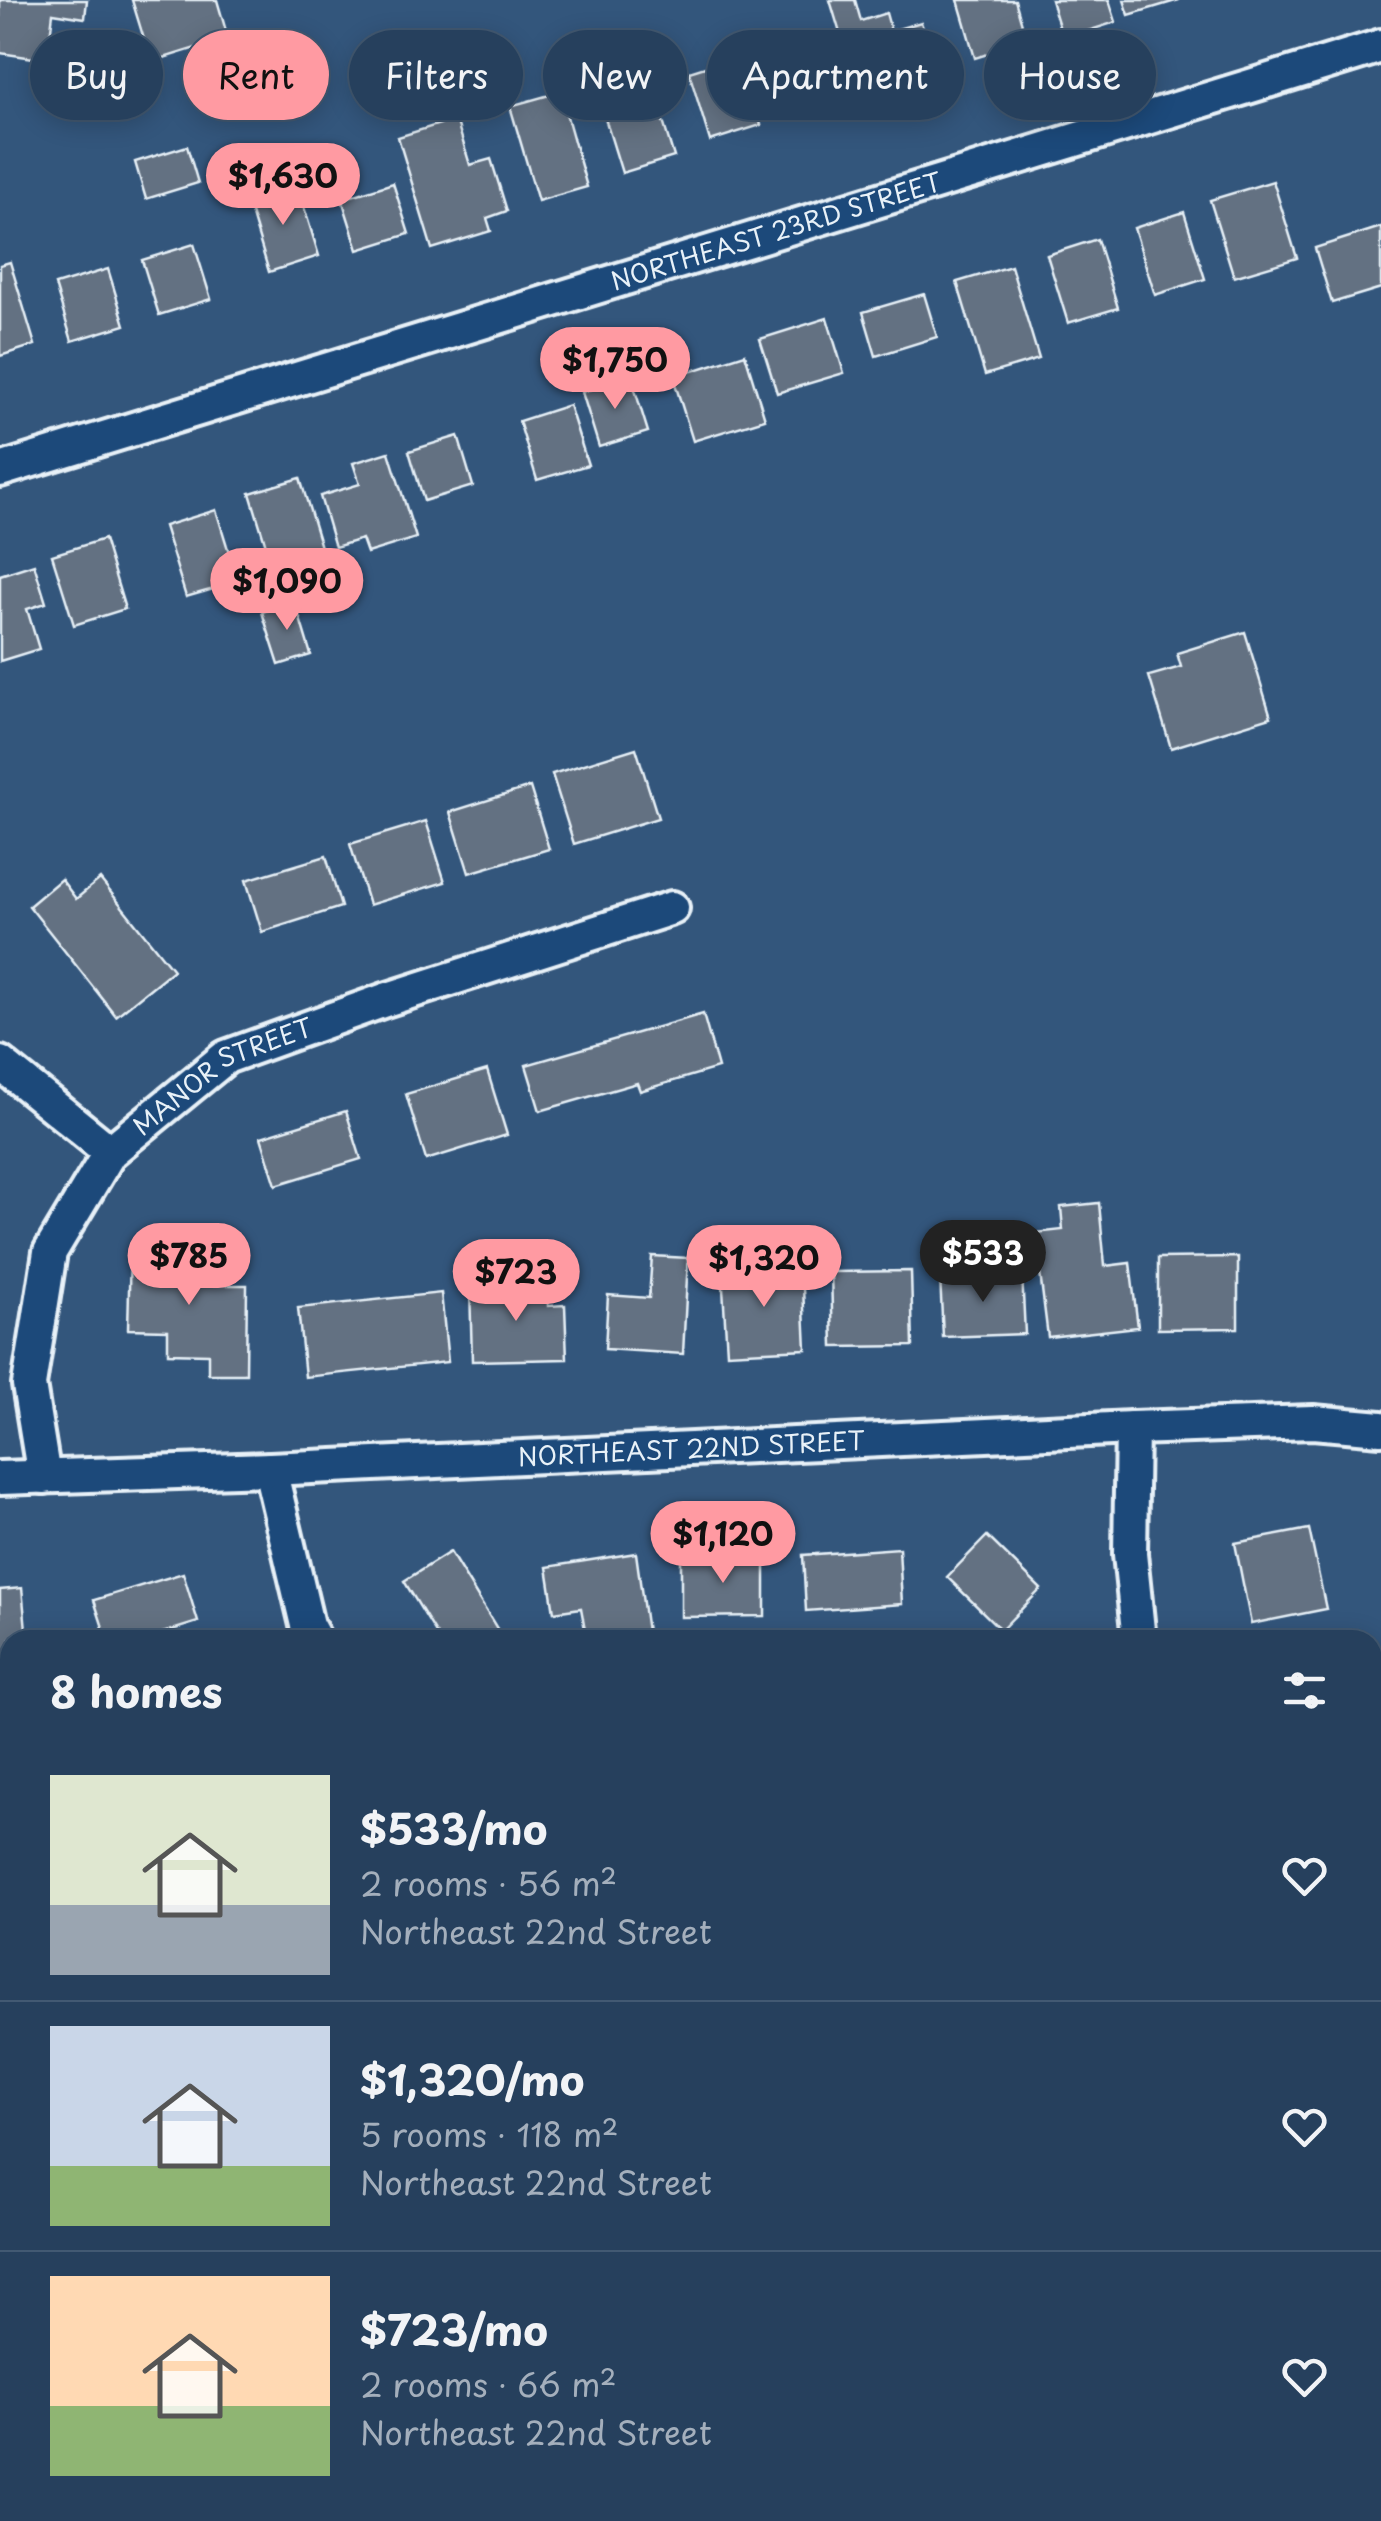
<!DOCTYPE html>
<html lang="en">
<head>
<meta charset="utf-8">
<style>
	:root { --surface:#26405d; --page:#2e4763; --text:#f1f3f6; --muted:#a4afbc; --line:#425972; --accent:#ff9aa2 }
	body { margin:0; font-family:"Playpen Sans",sans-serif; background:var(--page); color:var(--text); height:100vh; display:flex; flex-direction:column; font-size:38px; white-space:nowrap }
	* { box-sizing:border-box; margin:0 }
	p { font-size:32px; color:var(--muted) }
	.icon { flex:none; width:55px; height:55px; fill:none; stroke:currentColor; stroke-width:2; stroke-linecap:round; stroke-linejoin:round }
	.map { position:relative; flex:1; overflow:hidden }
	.panel { position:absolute; left:0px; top:1630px; width:1382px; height:892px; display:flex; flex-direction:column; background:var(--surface); border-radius:30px 30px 0 0; box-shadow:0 5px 25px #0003,0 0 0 2px var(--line) }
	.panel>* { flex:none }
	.guide { position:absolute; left:30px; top:30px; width:1322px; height:90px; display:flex; gap:20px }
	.price { position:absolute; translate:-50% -85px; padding:0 22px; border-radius:35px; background:var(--accent); color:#111; font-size:32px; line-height:65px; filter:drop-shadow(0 2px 5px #0008) }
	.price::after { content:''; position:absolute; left:50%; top:60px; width:30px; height:22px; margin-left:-15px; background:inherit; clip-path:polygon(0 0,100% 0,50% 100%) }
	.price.current { background:#222; color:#fff }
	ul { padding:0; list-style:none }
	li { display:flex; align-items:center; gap:30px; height:250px; padding:0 50px }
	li+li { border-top:2px solid var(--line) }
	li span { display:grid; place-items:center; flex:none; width:280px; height:200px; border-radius:0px; color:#555 }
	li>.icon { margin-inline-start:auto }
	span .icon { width:120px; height:120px; fill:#fffc; stroke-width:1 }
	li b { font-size:42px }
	h2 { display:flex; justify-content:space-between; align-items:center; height:120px; padding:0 50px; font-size:42px }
	.tag { padding:0 35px; border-radius:45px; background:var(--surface); box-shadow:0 5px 25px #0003,0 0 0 2px var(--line); font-size:35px; line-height:90px }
	.tag.current { background:var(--accent); color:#111 }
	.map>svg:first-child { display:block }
</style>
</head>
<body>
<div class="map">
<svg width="1381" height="2521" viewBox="0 0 1381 2521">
	<rect width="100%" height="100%" fill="#33567c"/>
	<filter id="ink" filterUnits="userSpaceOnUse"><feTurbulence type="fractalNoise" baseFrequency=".01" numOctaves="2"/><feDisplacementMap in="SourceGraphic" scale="20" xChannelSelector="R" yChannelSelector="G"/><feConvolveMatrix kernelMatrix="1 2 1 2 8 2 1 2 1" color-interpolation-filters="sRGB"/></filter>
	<g filter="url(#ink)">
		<g fill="#637182" stroke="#e8f1f8" stroke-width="2.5">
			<polygon points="0,0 87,0 85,18 53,13 47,60 0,53"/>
			<polygon points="132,0 217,0 228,38 151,62"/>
			<polygon points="830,0 855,0 861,21 886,13 891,31 921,22 937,72 859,96"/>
			<polygon points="958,0 1015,0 1027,42 975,58"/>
			<polygon points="1051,0 1109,0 1116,22 1063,39"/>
			<polygon points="1124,0 1179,0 1129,15"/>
			<polygon points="832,34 852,100 787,120 767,54"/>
			<polygon points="740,56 761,125 710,141 689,72"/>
			<polygon points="653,89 674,157 622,173 601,105"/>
			<polygon points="560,92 587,187 538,201 510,106"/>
			<polygon points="456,119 470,165 491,159 507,211 487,218 491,231 432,249 398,137"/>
			<polygon points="187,146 198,183 146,199 135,162"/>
			<polygon points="1273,181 1297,258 1234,277 1210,200"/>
			<polygon points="393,183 409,234 358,250 342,199"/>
			<polygon points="297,184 319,256 269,272 247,199"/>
			<polygon points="1184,212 1205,279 1155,295 1134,228"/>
			<polygon points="1381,227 1381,288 1332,303 1315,248"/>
			<polygon points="1097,239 1118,308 1068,323 1047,255"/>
			<polygon points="194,244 211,299 159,315 142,260"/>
			<polygon points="10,262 35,345 0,356 0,265"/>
			<polygon points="1011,266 1039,359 985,375 957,282"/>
			<polygon points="108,269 125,325 72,341 55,285"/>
			<polygon points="924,294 937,337 876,356 863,312"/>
			<polygon points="827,318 844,373 777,393 760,339"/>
			<polygon points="745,354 765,419 693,441 673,377"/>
			<polygon points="631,377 648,432 599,447 582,392"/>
			<polygon points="569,405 588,465 537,480 519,421"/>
			<polygon points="458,436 473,486 424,501 409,451"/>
			<polygon points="389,452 416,538 367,553 362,539 335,547 320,496 360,484 353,463"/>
			<polygon points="300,478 327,567 277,582 250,493"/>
			<polygon points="216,510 238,582 186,597 164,526"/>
			<polygon points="104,539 125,609 74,625 52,555"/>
			<polygon points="34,564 46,603 27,609 39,649 0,661 0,575"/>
			<polygon points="295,602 311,655 279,665 262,612"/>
			<polygon points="1245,632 1271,717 1171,748 1149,676 1181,667 1177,653"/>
			<polygon points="636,748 658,818 574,844 552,774"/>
			<polygon points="530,787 549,849 469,873 450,812"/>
			<polygon points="426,821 445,882 369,905 350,844"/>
			<polygon points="326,856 341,907 262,932 246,880"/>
			<polygon points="61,879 76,899 100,879 173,970 116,1016 29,906"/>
			<polygon points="703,1014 718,1068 640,1091 637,1083 540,1111 526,1065"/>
			<polygon points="487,1070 507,1135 426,1160 406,1094"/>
			<polygon points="346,1111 361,1159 276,1185 261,1137"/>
			<polygon points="1099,1203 1105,1266 1130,1263 1138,1327 1048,1337 1035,1233 1063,1230 1061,1207"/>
			<polygon points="130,1251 206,1252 205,1285 247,1285 246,1374 208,1374 208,1354 168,1353 168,1330 128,1329"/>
			<polygon points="652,1256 688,1258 683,1354 605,1349 608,1295 649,1298"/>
			<polygon points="1238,1257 1238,1328 1158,1329 1158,1258"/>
			<polygon points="802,1268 806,1349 727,1353 722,1272"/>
			<polygon points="911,1271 913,1346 833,1347 831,1272"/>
			<polygon points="1022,1273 1025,1334 943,1337 940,1277"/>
			<polygon points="547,1284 548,1306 565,1305 567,1359 472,1361 470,1286"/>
			<polygon points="441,1293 448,1362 305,1377 298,1308"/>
			<polygon points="1309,1529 1326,1609 1251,1624 1235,1543"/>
			<polygon points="987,1536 1041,1589 1001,1630 947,1577"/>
			<polygon points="899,1548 902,1604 806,1611 803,1555"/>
			<polygon points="450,1552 501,1635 493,1640 440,1640 404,1581"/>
			<polygon points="636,1553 647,1632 587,1640 581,1608 554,1612 547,1567"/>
			<polygon points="765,1556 765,1616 681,1617 681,1557"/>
			<polygon points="183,1573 198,1622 140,1640 107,1640 94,1600"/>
			<polygon points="22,1588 27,1640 10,1640 10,1651 0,1652 0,1590"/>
			<polygon points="4,1908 10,1922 10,1995 0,2000 0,1910"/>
			<polygon points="1381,2004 1381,2087 1372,2089 1372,2007"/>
			<polygon points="10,2018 10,2057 0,2060 0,2021"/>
			<polygon points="237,2512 303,2512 306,2521 240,2521"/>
			<polygon points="866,2512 946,2512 948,2519 941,2521 869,2521"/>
		</g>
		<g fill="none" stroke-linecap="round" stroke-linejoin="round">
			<g stroke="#e8f1f8" stroke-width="40">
				<g id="street">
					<path id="s1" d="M0,470L1381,46"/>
					<polyline points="0,1063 110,1152"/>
					<polyline points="1132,1428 1130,1554 1139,1640"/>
					<polyline points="270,1469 307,1625 315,1640"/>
					<path id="s2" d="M44,1477L29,1385L50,1252L110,1152L226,1057L385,1000L672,908"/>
					<path id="s3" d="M0,1478L270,1469L1132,1428L1313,1422L1381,1428"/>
					<polyline points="0,2282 10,2301"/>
					<polyline points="1372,2507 1376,2521"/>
					<polyline points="122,2512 126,2521"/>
					<polyline points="763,2512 766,2521"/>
				</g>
			</g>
			<use href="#street" stroke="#1f4a7a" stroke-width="32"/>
		</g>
	</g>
	<g text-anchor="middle" stroke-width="8" stroke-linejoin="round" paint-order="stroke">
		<g font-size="25" fill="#e8f1f8" stroke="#1f4a7a">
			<text dy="9" stroke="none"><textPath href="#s1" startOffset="812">NORTHEAST 23RD STREET</textPath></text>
			<text dy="9" stroke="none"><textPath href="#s2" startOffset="482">MANOR STREET</textPath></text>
			<text dy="9" stroke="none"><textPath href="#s3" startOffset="692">NORTHEAST 22ND STREET</textPath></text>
		</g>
	</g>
</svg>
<b class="price" style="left:283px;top:228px">$1,630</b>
<b class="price" style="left:615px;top:412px">$1,750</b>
<b class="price" style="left:287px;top:633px">$1,090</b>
<b class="price current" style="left:983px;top:1305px">$533</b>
<b class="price" style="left:189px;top:1308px">$785</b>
<b class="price" style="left:764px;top:1310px">$1,320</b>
<b class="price" style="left:516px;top:1324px">$723</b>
<b class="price" style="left:723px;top:1586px">$1,120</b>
<div class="guide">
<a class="tag">Buy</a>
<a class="tag current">Rent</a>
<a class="tag">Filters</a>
<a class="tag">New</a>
<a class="tag">Apartment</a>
<a class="tag">House</a>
</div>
<section class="panel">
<h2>8 homes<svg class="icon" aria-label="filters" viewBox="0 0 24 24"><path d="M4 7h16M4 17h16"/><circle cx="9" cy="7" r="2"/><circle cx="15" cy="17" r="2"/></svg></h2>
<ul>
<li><span style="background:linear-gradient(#dfe7d0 65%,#9aa5b1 0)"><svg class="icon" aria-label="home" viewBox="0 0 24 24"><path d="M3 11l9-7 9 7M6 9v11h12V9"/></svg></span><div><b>$533/mo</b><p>2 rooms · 56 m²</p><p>Northeast 22nd Street</p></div><svg class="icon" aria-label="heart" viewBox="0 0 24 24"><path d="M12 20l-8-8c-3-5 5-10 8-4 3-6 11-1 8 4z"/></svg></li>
<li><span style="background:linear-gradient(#c9d6e8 70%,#8fb573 0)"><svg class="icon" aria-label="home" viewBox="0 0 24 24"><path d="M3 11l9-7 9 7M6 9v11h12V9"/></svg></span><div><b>$1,320/mo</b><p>5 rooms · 118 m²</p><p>Northeast 22nd Street</p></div><svg class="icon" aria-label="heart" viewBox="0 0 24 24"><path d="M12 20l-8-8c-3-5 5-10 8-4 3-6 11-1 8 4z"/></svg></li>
<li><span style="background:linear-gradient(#ffd9b3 65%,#8fb573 0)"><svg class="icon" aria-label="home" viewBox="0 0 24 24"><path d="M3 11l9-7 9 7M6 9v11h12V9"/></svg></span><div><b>$723/mo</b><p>2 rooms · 66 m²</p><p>Northeast 22nd Street</p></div><svg class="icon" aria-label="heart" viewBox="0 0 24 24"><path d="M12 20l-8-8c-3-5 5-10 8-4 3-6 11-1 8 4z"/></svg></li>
</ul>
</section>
</div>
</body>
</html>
